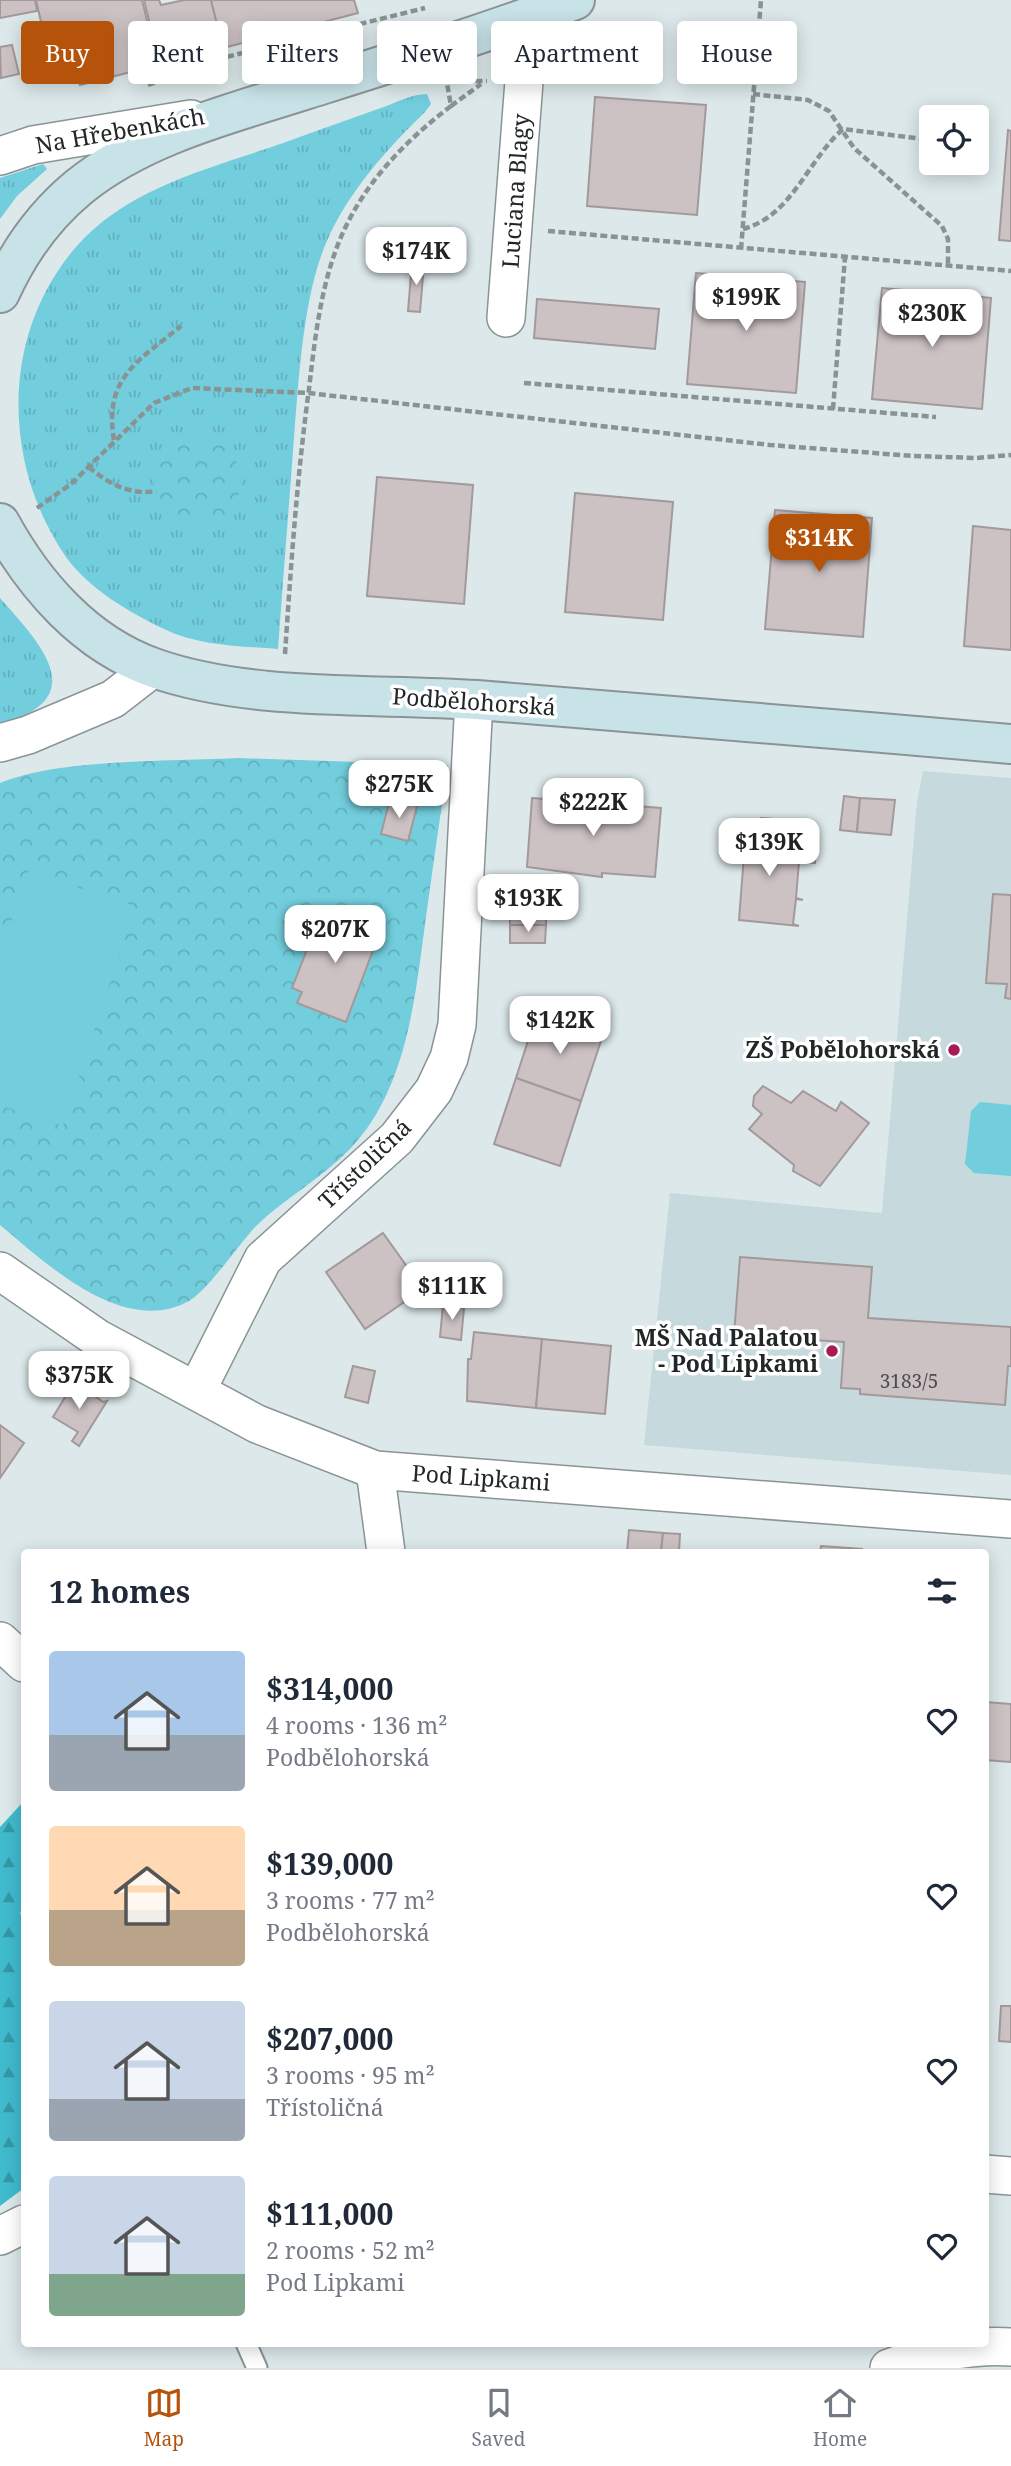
<!DOCTYPE html>
<html lang="en">
<head>
<meta charset="utf-8">
<style>
	:root { --surface:#fff; --page:#f2f2f3; --text:#1f2937; --muted:#747a83; --line:#e0e1e3; --accent:#b45309 }
	body { margin:0; font-family:"Noto Serif",serif; background:var(--page); color:var(--text); height:100vh; display:flex; flex-direction:column; font-size:26px; white-space:nowrap }
	* { box-sizing:border-box; margin:0 }
	p { font-size:23px; color:var(--muted) }
	.icon { flex:none; width:38px; height:38px; fill:none; stroke:currentColor; stroke-width:2; stroke-linecap:round; stroke-linejoin:round }
	.map { position:relative; flex:1; overflow:hidden }
	.panel { position:absolute; left:21px; top:1549px; width:968px; height:798px; display:flex; flex-direction:column; background:var(--surface); border-radius:7px; box-shadow:0 4px 18px #0003 }
	.panel>* { flex:none }
	.top-card { position:absolute; left:21px; top:21px; width:970px; height:63px; display:flex; gap:14px }
	.tools { position:absolute; left:919px; top:105px; display:grid; gap:14px }
	.tools a { display:grid; place-items:center; width:70px; height:70px; border-radius:7px; background:var(--surface); box-shadow:0 4px 18px #0003; font-size:35px }
	.price { position:absolute; translate:-50% -60px; padding:0 16px; border-radius:14px; background:#fff; color:#222; font-size:23px; line-height:46px; filter:drop-shadow(0 2px 4px #0008) }
	.price::after { content:''; position:absolute; left:50%; top:42px; width:21px; height:16px; margin-left:-10px; background:inherit; clip-path:polygon(0 0,100% 0,50% 100%) }
	.price.active { background:var(--accent); color:#fff }
	ul { padding:0; list-style:none }
	li { display:flex; align-items:center; gap:21px; height:175px; padding:0 28px }
	li span { display:grid; place-items:center; flex:none; width:196px; height:140px; border-radius:7px; color:#555 }
	li>.icon { margin-inline-start:auto }
	span .icon { width:84px; height:84px; fill:#fffc; stroke-width:1 }
	li b { font-size:30px }
	h2 { display:flex; justify-content:space-between; align-items:center; height:84px; padding:0 28px; font-size:30px }
	.chip { padding:0 24px; border-radius:7px; background:var(--surface); box-shadow:0 4px 18px #0003; font-size:24px; line-height:63px }
	.chip.active { background:var(--accent); color:#fff }
	.menu { display:flex; justify-content:space-around; align-items:center; height:98px; border-top:2px solid var(--line); background:var(--surface); font-size:19px; color:var(--muted) }
	.menu a { display:grid; justify-items:center; gap:4px }
	.menu .active { color:var(--accent) }
	.map>svg:first-child { display:block }
</style>
</head>
<body>
<div class="map">
<svg width="1011" height="2368" viewBox="0 0 1011 2368">
	<defs>
		<pattern id="grass-tufts" width="24" height="20" patternUnits="userSpaceOnUse" patternTransform="scale(1.75)"><rect width="24" height="20" fill="#72cddc"/><path d="M3 7l-1-3M5 7V3M7 7l1-3M15 17l-1-3M17 17v-4M19 17l1-3" fill="none" stroke="#62b0bd"/></pattern>
		<pattern id="forest-firs" width="22" height="20" patternUnits="userSpaceOnUse" patternTransform="scale(1.75)"><rect width="22" height="20" fill="#3fbbcd"/><path d="M5 1l3.5 6h-7zM16 11l3.5 6h-7z" fill="#3498a6"/></pattern>
		<pattern id="park-crowns" width="20" height="18" patternUnits="userSpaceOnUse" patternTransform="scale(1.75)"><rect width="20" height="18" fill="#72cddc"/><path d="M2 6a3 3 0 1 1 6 0M12 15a3 3 0 1 1 6 0" fill="none" stroke="#62b0bd"/></pattern>
	</defs>
	<rect width="100%" height="100%" fill="#dce8ea"/>
	<polygon fill="#c6dadd" points="923,771 1011,778 1011,1475 644,1445 670,1193 882,1213 917,802"/>
	<g fill="url(#grass-tufts)">
		<path d="M427,94L431,104L425,112C386,150 348,192 326,243C303,297 299,378 294,437C289,507 283,578 278,649C239,646 199,646 164,629C130,613 88,588 66,557C2,464 0,335 76,247C129,186 213,168 286,142C318,130 350,119 381,108C395,103 412,94 427,94Z"/>
		<polygon points="43,164 47,169 17,196 0,219 0,178"/>
		<path d="M0,598C42,645 93,699 0,724Z"/>
	</g>
	<polygon fill="url(#forest-firs)" points="24,1801 24,1908 20,1913 24,1918 24,2188 0,2206 0,1827"/>
	<g fill="url(#park-crowns)">
		<circle cx="198" cy="481" r="43"/>
		<path d="M237,758L448,765C440,816 433,866 426,917C415,996 408,1088 350,1149C322,1178 285,1198 256,1226C239,1244 208,1290 189,1301C123,1337 47,1264 0,1225V783C62,758 168,762 237,758Z"/>
	</g>
	<g fill="#72cddc">
		<polygon points="28,871 135,906 63,1126 0,1105 0,940 5,941"/>
		<polygon points="980,1102 1011,1105 1011,1176 974,1173 965,1164 971,1111"/>
	</g>
	<g fill="#ccc2c4" stroke="#a3999b" stroke-width="2">
		<polygon points="0,0 35,0 37,11 0,18"/>
		<polygon points="36,0 142,0 158,65 80,85 78,77 55,83"/>
		<polygon points="144,0 159,0 161,5 184,0 211,0 223,48 160,65"/>
		<polygon points="211,0 354,0 358,13 223,48"/>
		<polygon points="12,45 19,74 1,78 0,47"/>
		<polygon points="595,97 706,105 697,215 587,206"/>
		<polygon points="1008,130 1011,131 1011,241 999,240"/>
		<polygon points="412,263 424,264 420,312 408,311"/>
		<polygon points="696,273 805,282 796,393 687,384"/>
		<polygon points="882,288 991,298 982,409 872,399"/>
		<polygon points="537,299 659,309 655,349 534,338"/>
		<polygon points="377,477 473,485 464,604 367,596"/>
		<polygon points="575,493 673,502 663,620 565,612"/>
		<polygon points="775,510 872,518 863,637 765,629"/>
		<polygon points="973,526 1011,530 1011,650 964,646"/>
		<polygon points="844,796 860,798 857,832 840,830"/>
		<polygon points="532,798 661,808 655,877 602,873 602,877 527,867"/>
		<polygon points="860,798 895,800 891,835 857,832"/>
		<polygon points="390,799 417,806 408,841 381,834"/>
		<polygon points="761,818 786,820 782,861 799,862 796,898 803,900 796,899 793,924 799,926 739,920 745,842 758,844"/>
		<polygon points="785,829 817,832 815,863 782,861"/>
		<polygon points="511,886 546,889 546,908 510,908"/>
		<polygon points="993,894 1011,895 1011,999 1005,998 1007,984 986,983"/>
		<rect x="510" y="908" width="36" height="17"/>
		<polygon points="331,911 381,929 346,1022 297,1003 302,992 292,988 319,919 327,923"/>
		<polygon points="510,925 546,925 545,943 510,943"/>
		<polygon points="537,1013 564,1022 566,1017 577,1021 576,1026 603,1035 581,1101 516,1078"/>
		<polygon points="516,1078 581,1101 560,1166 494,1144"/>
		<polygon points="763,1086 791,1103 803,1091 836,1111 841,1102 869,1123 820,1186 793,1171 794,1165 749,1129 762,1114 753,1106 754,1096"/>
		<polygon points="383,1233 423,1289 365,1329 326,1272"/>
		<polygon points="740,1257 872,1267 868,1318 1011,1327 1011,1366 1008,1366 1005,1405 860,1394 860,1389 841,1388 844,1342 734,1335"/>
		<polygon points="443,1305 464,1308 461,1340 440,1337"/>
		<polygon points="474,1332 542,1339 536,1408 467,1401 468,1359 471,1359"/>
		<polygon points="542,1339 611,1346 605,1414 536,1408"/>
		<polygon points="353,1366 375,1371 368,1403 345,1397"/>
		<polygon points="75,1381 103,1402 107,1401 79,1446 72,1441 78,1432 53,1417"/>
		<polygon points="0,1425 24,1443 0,1478"/>
		<polygon points="629,1530 663,1533 661,1552 627,1552"/>
		<polygon points="663,1533 680,1534 679,1552 661,1552"/>
		<polygon points="821,1546 862,1549 862,1552 820,1552"/>
		<polygon points="985,1702 1011,1704 1011,1762 985,1760"/>
		<polygon points="1001,2006 1011,2006 1011,2042 999,2041"/>
	</g>
	<g fill="none" stroke-linecap="round" stroke-linejoin="round">
		<g stroke="#8a9496" stroke-width="23">
			<polyline id="lane" points="246,2343 257,2368"/>
		</g>
		<g stroke="#8a9496" stroke-width="40">
			<g id="street">
				<polyline points="0,156 33,145 191,119"/>
				<polyline points="506,318 525,68 507,25"/>
				<polyline points="0,743 28,735 113,699 153,668"/>
				<polyline points="0,1271 97,1338 257,1424 375,1470 1011,1519"/>
				<polyline points="197,1390 263,1259 397,1138 434,1090 449,1058 457,1025 474,700"/>
				<polyline points="375,1470 386,1552"/>
				<polyline points="0,1641 24,1663"/>
				<polyline points="985,2174 1011,2176"/>
				<polyline points="0,2236 24,2224"/>
				<path d="M889,2368C926,2354 972,2344 1011,2347"/>
			</g>
		</g>
		<g stroke="#8a9496" stroke-width="42">
			<g id="secondary">
				<path d="M0,293C18,253 45,215 79,187C143,135 230,114 308,89C397,61 487,33 575,0"/>
				<path d="M0,523C34,585 85,644 154,668C251,702 374,693 477,700C655,713 833,729 1011,744"/>
			</g>
		</g>
		<g stroke="#8a9394" stroke-width="4.5" stroke-dasharray="7 3.5" stroke-linecap="butt">
			<polyline points="465,81 487,81"/>
			<polyline points="148,85 222,58 425,8"/>
			<polyline points="753,94 808,100 829,111 854,148 942,226 948,239 948,266"/>
			<polyline points="451,106 481,84"/>
			<path d="M743,229C792,216 807,161 843,129L931,140"/>
			<polyline points="548,231 1011,271"/>
			<polyline points="741,249 761,0"/>
			<polyline points="524,383 936,417"/>
			<polyline points="833,409 845,257"/>
			<path d="M114,440C103,377 140,360 181,326"/>
			<path d="M89,467C107,483 131,496 156,491"/>
			<polyline points="37,508 71,484 154,403 192,388 308,393 770,445 913,456 976,458 1011,455"/>
			<path d="M285,654C291,565 297,477 309,389C316,329 323,264 354,211C378,169 413,135 451,106L447,83"/>
		</g>
		<use href="#lane" stroke="#fff" stroke-width="19"/>
		<use href="#street" stroke="#fff" stroke-width="37"/>
		<use href="#secondary" stroke="#c8e3e8" stroke-width="38"/>
	</g>
	<g fill="#a91955" stroke="#fff" stroke-width="2.5">
		<circle cx="954" cy="1050" r="7"/>
		<circle cx="832" cy="1351" r="7"/>
	</g>
	<g text-anchor="middle" stroke-width="7" stroke-linejoin="round" paint-order="stroke">
		<g font-size="19" fill="#4c4d4e">
			<text x="909" y="1388">3183/5</text>
		</g>
		<g font-size="23" fill="#212626" stroke="#fff">
			<text transform="translate(120 131) rotate(-10)" y="8">Na Hřebenkách</text>
			<text transform="translate(516 191) rotate(-86)" y="8">Luciana Blagy</text>
			<text transform="translate(474 702) rotate(4)" y="8">Podbělohorská</text>
			<text transform="translate(365 1164) rotate(-44)" y="8">Třístoličná</text>
			<text transform="translate(481 1478) rotate(4)" y="8">Pod Lipkami</text>
		</g>
		<g font-size="23" font-weight="bold" fill="#212626" stroke="#fff" text-anchor="end">
			<text x="940" y="1058">ZŠ Pobělohorská</text>
			<text x="818" y="1346">MŠ Nad Palatou<tspan x="818" dy="26">- Pod Lipkami</tspan></text>
		</g>
	</g>
</svg>
<div class="tools">
<a><svg class="icon" aria-label="locate" viewBox="0 0 24 24"><circle cx="12" cy="12" r="6"/><path d="M12 2v4M12 18v4M2 12h4M18 12h4"/></svg></a>
</div>
<b class="price" style="left:416px;top:287px">$174K</b>
<b class="price" style="left:746px;top:333px">$199K</b>
<b class="price" style="left:932px;top:349px">$230K</b>
<b class="price active" style="left:819px;top:574px">$314K</b>
<b class="price" style="left:399px;top:820px">$275K</b>
<b class="price" style="left:593px;top:838px">$222K</b>
<b class="price" style="left:769px;top:878px">$139K</b>
<b class="price" style="left:528px;top:934px">$193K</b>
<b class="price" style="left:335px;top:965px">$207K</b>
<b class="price" style="left:560px;top:1056px">$142K</b>
<b class="price" style="left:452px;top:1322px">$111K</b>
<b class="price" style="left:79px;top:1411px">$375K</b>
<div class="top-card">
<a class="chip active">Buy</a>
<a class="chip">Rent</a>
<a class="chip">Filters</a>
<a class="chip">New</a>
<a class="chip">Apartment</a>
<a class="chip">House</a>
</div>
<section class="panel">
<h2>12 homes<svg class="icon" aria-label="filters" viewBox="0 0 24 24"><path d="M4 7h16M4 17h16"/><circle cx="9" cy="7" r="2"/><circle cx="15" cy="17" r="2"/></svg></h2>
<ul>
<li><span style="background:linear-gradient(#a9c7e8 60%,#9aa5b1 0)"><svg class="icon" aria-label="home" viewBox="0 0 24 24"><path d="M3 11l9-7 9 7M6 9v11h12V9"/></svg></span><div><b>$314,000</b><p>4 rooms · 136 m²</p><p>Podbělohorská</p></div><svg class="icon" aria-label="heart" viewBox="0 0 24 24"><path d="M12 20l-8-8c-3-5 5-10 8-4 3-6 11-1 8 4z"/></svg></li>
<li><span style="background:linear-gradient(#ffd9b3 60%,#b9a48a 0)"><svg class="icon" aria-label="home" viewBox="0 0 24 24"><path d="M3 11l9-7 9 7M6 9v11h12V9"/></svg></span><div><b>$139,000</b><p>3 rooms · 77 m²</p><p>Podbělohorská</p></div><svg class="icon" aria-label="heart" viewBox="0 0 24 24"><path d="M12 20l-8-8c-3-5 5-10 8-4 3-6 11-1 8 4z"/></svg></li>
<li><span style="background:linear-gradient(#c9d6e8 70%,#9aa5b1 0)"><svg class="icon" aria-label="home" viewBox="0 0 24 24"><path d="M3 11l9-7 9 7M6 9v11h12V9"/></svg></span><div><b>$207,000</b><p>3 rooms · 95 m²</p><p>Třístoličná</p></div><svg class="icon" aria-label="heart" viewBox="0 0 24 24"><path d="M12 20l-8-8c-3-5 5-10 8-4 3-6 11-1 8 4z"/></svg></li>
<li><span style="background:linear-gradient(#c9d6e8 70%,#7fa58c 0)"><svg class="icon" aria-label="home" viewBox="0 0 24 24"><path d="M3 11l9-7 9 7M6 9v11h12V9"/></svg></span><div><b>$111,000</b><p>2 rooms · 52 m²</p><p>Pod Lipkami</p></div><svg class="icon" aria-label="heart" viewBox="0 0 24 24"><path d="M12 20l-8-8c-3-5 5-10 8-4 3-6 11-1 8 4z"/></svg></li>
</ul>
</section>
</div>
<nav class="menu">
<a class="active"><svg class="icon" aria-label="map" viewBox="0 0 24 24"><path d="M3 6l6-2 6 2 6-2v14l-6 2-6-2-6 2zM9 4v14M15 6v14"/></svg>Map</a>
<a><svg class="icon" aria-label="saved" viewBox="0 0 24 24"><path d="M7 4h10v16l-5-4-5 4z"/></svg>Saved</a>
<a><svg class="icon" aria-label="home" viewBox="0 0 24 24"><path d="M3 11l9-7 9 7M6 9v11h12V9"/></svg>Home</a>
</nav>
</body>
</html>
